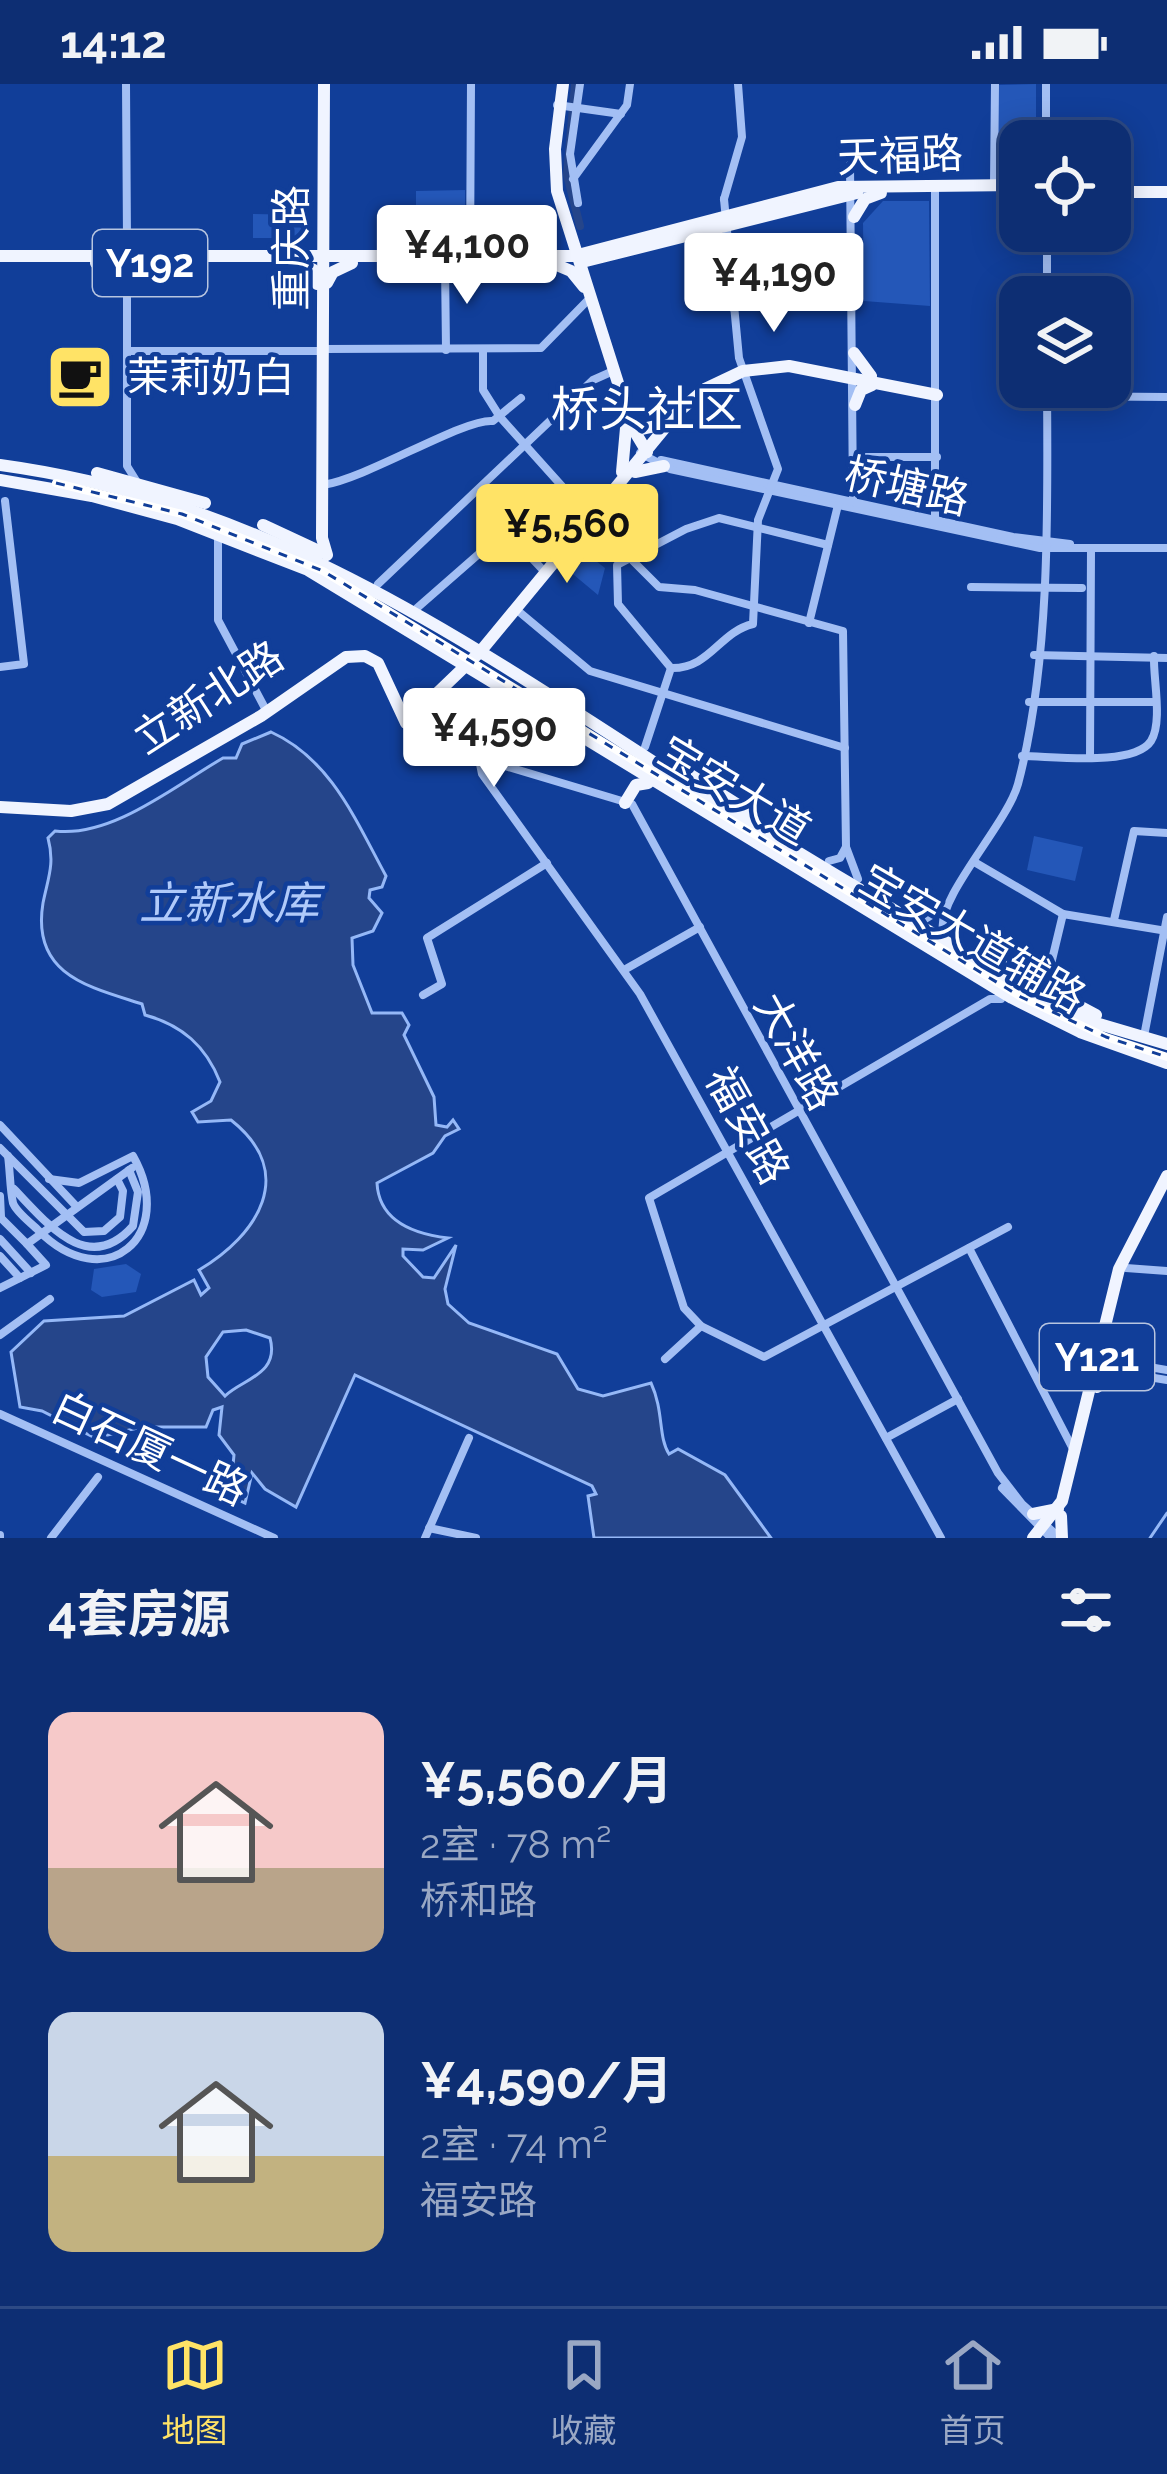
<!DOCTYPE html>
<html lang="zh">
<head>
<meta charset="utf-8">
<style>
	:root { --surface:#0d2e73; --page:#163678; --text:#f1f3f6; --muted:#9aa8c4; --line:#2d4a85; --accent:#ffe366 }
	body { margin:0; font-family:Raleway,"Noto Sans SC",sans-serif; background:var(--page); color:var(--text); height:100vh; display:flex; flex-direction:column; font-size:45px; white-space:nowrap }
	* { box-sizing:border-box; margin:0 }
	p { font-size:39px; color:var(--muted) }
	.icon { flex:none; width:66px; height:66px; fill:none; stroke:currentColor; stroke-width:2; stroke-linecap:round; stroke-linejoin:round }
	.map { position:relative; height:1454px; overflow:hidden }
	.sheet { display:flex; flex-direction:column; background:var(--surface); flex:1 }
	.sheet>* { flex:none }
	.fabs { position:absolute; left:999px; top:36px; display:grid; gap:24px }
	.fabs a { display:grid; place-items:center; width:132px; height:132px; border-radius:24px; background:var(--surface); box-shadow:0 6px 30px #0003,0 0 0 3px var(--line); font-size:60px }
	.price { position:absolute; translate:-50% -102px; padding:0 27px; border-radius:12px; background:#fff; color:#222; font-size:39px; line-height:78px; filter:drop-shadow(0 3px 6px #0008) }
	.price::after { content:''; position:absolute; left:50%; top:72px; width:36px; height:27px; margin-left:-18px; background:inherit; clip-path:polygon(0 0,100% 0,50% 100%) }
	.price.active { background:var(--accent); color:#111 }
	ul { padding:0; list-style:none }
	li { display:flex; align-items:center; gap:36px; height:300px; padding:0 48px }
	li span { display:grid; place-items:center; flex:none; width:336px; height:240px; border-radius:24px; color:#555 }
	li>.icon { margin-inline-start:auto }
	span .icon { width:144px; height:144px; fill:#fffc; stroke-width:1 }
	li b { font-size:51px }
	h2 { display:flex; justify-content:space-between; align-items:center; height:144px; padding:0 48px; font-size:51px }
	.status { display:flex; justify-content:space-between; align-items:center; height:84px; padding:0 60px; background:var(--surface); direction:ltr }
	.status svg { height:33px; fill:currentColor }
	.dock { display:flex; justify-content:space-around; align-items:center; height:168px; border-top:3px solid var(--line); background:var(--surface); font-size:33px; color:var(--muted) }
	.dock a { display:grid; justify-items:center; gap:6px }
	.dock .active { color:var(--accent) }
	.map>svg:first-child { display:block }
</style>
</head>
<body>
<div class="status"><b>14:12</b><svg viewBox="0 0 49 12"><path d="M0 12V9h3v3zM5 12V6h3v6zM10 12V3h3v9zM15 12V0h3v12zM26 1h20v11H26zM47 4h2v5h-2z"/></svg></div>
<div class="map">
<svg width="1167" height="1454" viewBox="0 0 1167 1454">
	<rect width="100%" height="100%" fill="#113e99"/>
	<g fill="#2457b8">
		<polygon points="1036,0 1036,57 1020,57 1019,91 998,91 997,1"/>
		<polygon points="465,106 465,157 416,157 416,107"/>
		<polygon points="883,117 929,117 930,222 864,217 863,139"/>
		<polygon points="253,130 304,131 304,154 253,154"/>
		<polygon points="562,408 580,428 540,480 518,457 535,441 532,426"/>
		<polygon points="589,459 600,468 596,477 605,484 598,511 568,486"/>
		<polygon points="1034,752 1083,763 1075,797 1027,786"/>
		<polygon points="126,1180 141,1190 136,1208 102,1213 91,1206 94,1185"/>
	</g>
	<path fill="#25458a" stroke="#95b8f7" stroke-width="3" fill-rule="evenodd" d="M271,648C331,675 356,737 386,792L382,803L370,806L369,814L382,829L373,847L352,854L353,881L372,929H402L409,941L404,951L434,1013L436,1041L447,1043L453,1036L459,1045L445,1052L433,1069L377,1099C379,1138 414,1150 448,1154L423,1166L403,1165V1172L423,1193L434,1194L456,1161L445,1205L448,1220L469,1239L557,1270L578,1305L603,1312L651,1299C664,1327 658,1353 669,1370L678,1365L725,1391L771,1454H594L588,1412L596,1410L592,1402L355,1291L296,1423L265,1405L252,1389L245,1419L230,1412L234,1371L219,1351L222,1323L213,1326L206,1343H142L95,1354L42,1327L20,1323L11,1268L44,1237L124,1232L194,1196L201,1211L209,1204L199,1186C258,1151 298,1089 231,1036L198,1038L192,1028L211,1017L220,998C206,962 182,941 145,931L142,920C89,903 31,891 43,819C48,794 55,780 48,754L55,747C112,754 176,701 223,674H236L242,660ZM246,1246L270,1254C280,1291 242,1295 225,1312L208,1293L206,1273L223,1248Z"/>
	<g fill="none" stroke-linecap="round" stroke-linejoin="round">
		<polyline stroke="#95b8f7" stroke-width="3" points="1150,1454 1167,1429"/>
		<polyline stroke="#25458a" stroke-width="8" points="575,0 567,91 580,142"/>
		<g stroke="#a3bff4" stroke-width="8">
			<polyline points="126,0 127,155"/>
			<polyline points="1046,0 1046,57"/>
			<polyline points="557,21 621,30"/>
			<polyline points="850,81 853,417"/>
			<polyline points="573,95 627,21 630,0"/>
			<polyline points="994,100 995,0"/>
			<polyline points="724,115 742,53 738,0"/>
			<polyline points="578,119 570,70 580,0"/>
			<polyline points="1047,147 1047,213"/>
			<polyline points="127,170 127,382 137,398"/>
			<polyline points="445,179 446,266"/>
			<polyline points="470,179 471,0"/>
			<polyline points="733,224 850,194"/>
			<polyline points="323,265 541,264 588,216"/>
			<polyline points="483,266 483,306 500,333 587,430"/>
			<polyline points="127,267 317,267"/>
			<polyline points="1044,312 1167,313"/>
			<polyline points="640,369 670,385 1040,464 1167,464"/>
			<polyline points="856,373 937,373"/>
			<polyline points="661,376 1013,453 1070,460"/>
			<path d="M323,401C368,394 464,334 493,337L521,314"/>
			<polyline points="592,436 659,503 695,506 843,547 846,763"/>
			<polyline points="935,441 935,102"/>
			<polyline points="506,447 543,486"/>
			<polyline points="218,456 218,536 267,628"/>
			<polyline points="378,500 593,296 611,288"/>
			<polyline points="971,503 1082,504"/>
			<polyline points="417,524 537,419 564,405"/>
			<polyline points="517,526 590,587 845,664"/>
			<polyline points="809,539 838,421"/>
			<polyline points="1034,571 1167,574"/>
			<polyline points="0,583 24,580 5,417"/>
			<polyline points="671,584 618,520 617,481 686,445 719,434 828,461"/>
			<polyline points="1029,618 1154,618"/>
			<polyline points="409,636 435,661 632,720 998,1389 1022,1420 1060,1454"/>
			<path d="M645,663L671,584C710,585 719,548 753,540L758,436L778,385L739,274L724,115"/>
			<path d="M1022,672C1052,672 1134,683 1151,657C1163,638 1153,594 1154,572"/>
			<polyline points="1090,673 1091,465"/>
			<polyline points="479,675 482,690 640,910 941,1454"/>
			<polyline points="829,777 840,774 846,763 858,795"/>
			<polyline points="976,779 1063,830"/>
			<polyline points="925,835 943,824"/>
			<polyline points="1114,836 1134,747 1167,749"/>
			<path d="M943,846C937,813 1007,740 1018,700C1050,579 1048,428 1047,303"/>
			<polyline points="624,886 700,843"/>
			<polyline points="1045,905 1063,830 1167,847"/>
			<polyline points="423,911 442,900 427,854 547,779"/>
			<polyline points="1001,915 990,915 649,1114 684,1224 701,1242 764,1273 1008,1143"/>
			<polyline points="1145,947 1167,833"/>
			<polyline points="0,1041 77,1123"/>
			<polyline points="0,1064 84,1148 104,1147 120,1133 123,1107 117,1095"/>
			<path d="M8,1072C10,1086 10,1106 13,1119C16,1128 31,1139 38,1146C105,1214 178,1152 133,1072L79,1099L49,1095"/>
			<path d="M14,1105C47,1139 88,1193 133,1142L138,1108L129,1086"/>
			<polyline points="0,1112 1,1133"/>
			<polyline points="0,1133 27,1160 132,1084"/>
			<polyline points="0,1155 31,1189"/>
			<polyline points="969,1164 1073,1365"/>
			<polyline points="0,1172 20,1194 0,1204"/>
			<polyline points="1126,1184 1167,1187"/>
			<polyline points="20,1194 46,1181 27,1160"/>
			<polyline points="0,1251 50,1215"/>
			<polyline points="1097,1274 1167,1286"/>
			<polyline points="665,1275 701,1242"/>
			<polyline points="1095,1284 1167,1296"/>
			<polyline points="0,1330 274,1454"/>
			<polyline points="886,1354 958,1315"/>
			<polyline points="1002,1404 1051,1454"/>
			<polyline points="429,1444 476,1454"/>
			<polyline points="0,1451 0,1454"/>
			<polyline points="51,1454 98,1393"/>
			<polyline points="425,1454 469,1354"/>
		</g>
		<g stroke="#f0f4ff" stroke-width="12">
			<polyline points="324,0 322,454 327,471"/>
			<polyline points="563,0 555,65 557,107 632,343 647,368"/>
			<polyline points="1110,108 1167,108"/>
			<polyline points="854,133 865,115 881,109"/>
			<polyline points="127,152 131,164 142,170"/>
			<polyline points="0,172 574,172 838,103 1020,101"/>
			<polyline points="586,177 857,109"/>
			<polyline points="96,179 112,182 123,197"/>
			<polyline points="300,179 314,186 317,200"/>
			<polyline points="552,179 571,187 584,203"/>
			<polyline points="127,197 136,184 154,179"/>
			<polyline points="327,199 333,188 352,179"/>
			<polyline points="854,269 871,292"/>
			<polyline points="855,321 861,306 872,301"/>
			<polyline points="630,335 642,345 660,341"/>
			<path d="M0,381C271,418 465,557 689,701C795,768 903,830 1009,897L1089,937L1167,960"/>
			<polyline points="622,388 626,344"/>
			<polyline points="635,388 664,382"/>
			<polyline points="97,389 205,419"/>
			<polyline points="0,396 92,412 177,435 308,486 1012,914 1080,948 1167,979"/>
			<polyline points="263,441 321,468"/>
			<polyline points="670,678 754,731"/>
			<polyline points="625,719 636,701 648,699"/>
			<polyline points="0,723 71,727 108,720 261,632 346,573 365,572 378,579 406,639 480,568 678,328 705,305 743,287 789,282 937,311"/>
			<polyline points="982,870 1096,931"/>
			<polyline points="1109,1253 1112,1269 1124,1279"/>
			<polyline points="1097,1303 1121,1288"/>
			<polyline points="1033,1430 1058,1425"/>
			<polyline points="1061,1432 1062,1454"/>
			<polyline points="1033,1454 1062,1417 1119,1185 1167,1092"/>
		</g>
		<g stroke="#fff" stroke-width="8">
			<polyline id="rail" points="56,399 182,430 323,487 1021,913 1106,953 1167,973"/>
		</g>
		<use href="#rail" stroke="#113e99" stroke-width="3" stroke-dasharray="9" stroke-linecap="butt"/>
	</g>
	<defs>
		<g id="cafe-square" transform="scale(3.45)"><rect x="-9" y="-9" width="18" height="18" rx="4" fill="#ffe366" stroke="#113e99"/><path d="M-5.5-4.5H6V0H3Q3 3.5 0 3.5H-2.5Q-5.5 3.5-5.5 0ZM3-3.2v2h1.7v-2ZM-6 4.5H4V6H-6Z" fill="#111"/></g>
	</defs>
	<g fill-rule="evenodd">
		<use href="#cafe-square" x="80" y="293"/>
	</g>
	<g text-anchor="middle" stroke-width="9" stroke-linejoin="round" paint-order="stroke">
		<g fill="#113e99" stroke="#b8c5e0" stroke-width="3">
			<rect x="93" y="146" width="114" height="66" rx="9"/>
			<rect x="1040" y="1240" width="114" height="66" rx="9"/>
		</g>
		<g font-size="39" font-weight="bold" fill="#fff">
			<text x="150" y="193">Y192</text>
			<text x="1097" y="1287">Y121</text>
		</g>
		<g font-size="42" fill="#fff" stroke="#113e99">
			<text transform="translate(900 71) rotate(-2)" y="15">天福路</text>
			<text transform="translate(291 164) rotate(-90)" y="15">重庆路</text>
			<text transform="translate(907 402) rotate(13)" y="15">桥塘路</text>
			<text transform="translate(208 613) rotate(-33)" y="15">立新北路</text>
			<text transform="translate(735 706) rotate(31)" y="15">宝安大道</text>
			<text transform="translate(973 854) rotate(30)" y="15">宝安大道辅路</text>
			<text transform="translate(797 967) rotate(61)" y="15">大洋路</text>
			<text transform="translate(748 1041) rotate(61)" y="15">福安路</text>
			<text transform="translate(150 1364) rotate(25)" y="15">白石厦一路</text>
		</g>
		<g font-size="42" fill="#fff" stroke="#113e99" text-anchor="start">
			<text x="127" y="308">茉莉奶白</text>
		</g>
		<g font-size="45" font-style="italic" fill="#b0cafa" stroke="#113e99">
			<text x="229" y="835">立新水库</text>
		</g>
		<g font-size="48" fill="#fff" stroke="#113e99">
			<text x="647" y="342">桥头社区</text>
		</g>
	</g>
</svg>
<div class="fabs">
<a><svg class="icon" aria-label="locate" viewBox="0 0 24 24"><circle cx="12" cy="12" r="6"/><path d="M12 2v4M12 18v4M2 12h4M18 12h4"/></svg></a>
<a><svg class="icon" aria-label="layers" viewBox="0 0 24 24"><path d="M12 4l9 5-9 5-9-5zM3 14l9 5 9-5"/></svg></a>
</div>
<b class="price" style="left:467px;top:223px">¥4,100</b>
<b class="price" style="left:774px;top:251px">¥4,190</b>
<b class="price active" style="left:567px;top:502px">¥5,560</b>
<b class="price" style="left:494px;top:706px">¥4,590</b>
</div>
<section class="sheet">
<h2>4套房源<svg class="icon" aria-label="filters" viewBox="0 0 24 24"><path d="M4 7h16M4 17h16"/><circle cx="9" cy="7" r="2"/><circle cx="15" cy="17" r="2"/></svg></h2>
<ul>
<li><span style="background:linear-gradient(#f6c9c9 65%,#b9a48a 0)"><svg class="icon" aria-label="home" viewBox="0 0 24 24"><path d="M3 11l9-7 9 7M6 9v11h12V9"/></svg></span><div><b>¥5,560/月</b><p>2室 · 78 m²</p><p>桥和路</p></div></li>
<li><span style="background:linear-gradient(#c9d6e8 60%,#c2b280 0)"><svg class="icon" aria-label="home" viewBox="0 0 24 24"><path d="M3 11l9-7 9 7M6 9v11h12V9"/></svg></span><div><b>¥4,590/月</b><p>2室 · 74 m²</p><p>福安路</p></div></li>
</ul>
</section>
<nav class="dock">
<a class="active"><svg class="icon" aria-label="map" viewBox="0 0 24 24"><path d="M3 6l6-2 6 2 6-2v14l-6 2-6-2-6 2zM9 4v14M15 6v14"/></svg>地图</a>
<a><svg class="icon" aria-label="saved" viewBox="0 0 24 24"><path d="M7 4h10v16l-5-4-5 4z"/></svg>收藏</a>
<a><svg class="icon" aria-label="home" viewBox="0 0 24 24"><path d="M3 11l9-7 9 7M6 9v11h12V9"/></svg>首页</a>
</nav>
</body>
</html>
